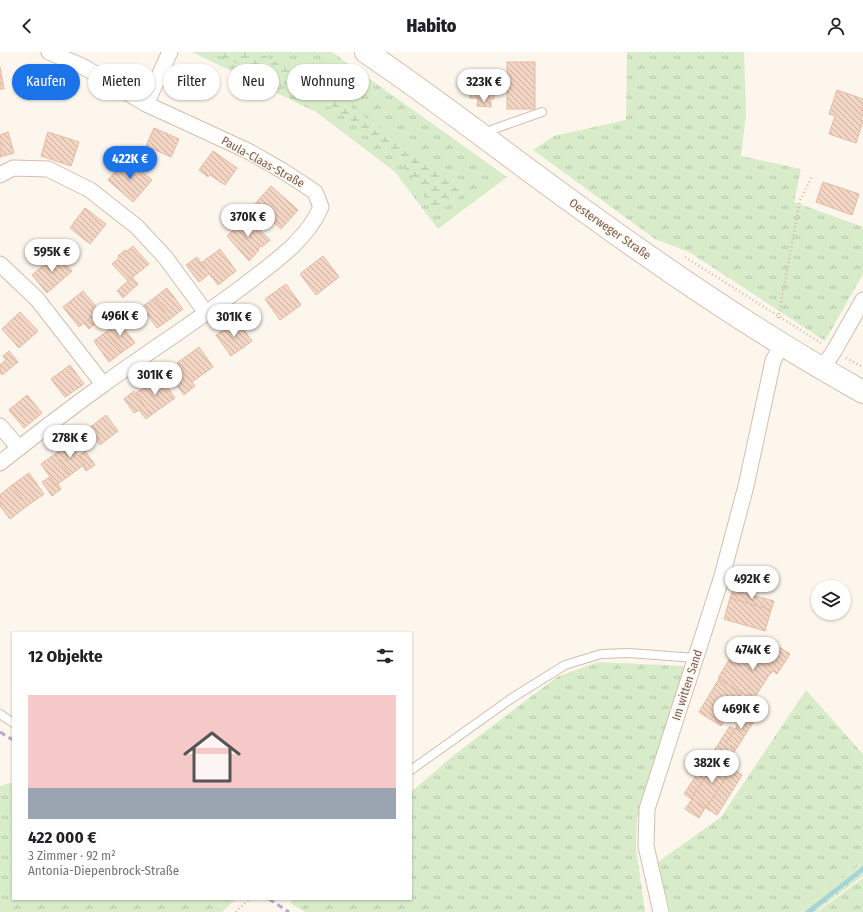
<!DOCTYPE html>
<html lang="de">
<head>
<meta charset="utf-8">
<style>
	:root { --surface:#fff; --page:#f6f6f6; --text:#202124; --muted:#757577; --line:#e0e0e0; --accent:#1a73e8 }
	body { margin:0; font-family:"Fira Sans Condensed",sans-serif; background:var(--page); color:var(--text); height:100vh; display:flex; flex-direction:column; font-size:15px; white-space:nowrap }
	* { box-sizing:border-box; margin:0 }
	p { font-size:13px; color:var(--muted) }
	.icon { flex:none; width:22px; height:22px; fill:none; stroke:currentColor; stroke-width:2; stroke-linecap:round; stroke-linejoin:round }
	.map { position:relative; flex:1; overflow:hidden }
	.side { position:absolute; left:12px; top:580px; width:400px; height:268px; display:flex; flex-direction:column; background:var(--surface); border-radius:0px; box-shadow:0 1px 3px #0004 }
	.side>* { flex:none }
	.top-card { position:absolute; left:12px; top:12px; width:400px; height:36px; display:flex; gap:8px }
	.controls { position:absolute; left:811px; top:528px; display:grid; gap:8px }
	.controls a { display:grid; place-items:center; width:40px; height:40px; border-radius:50%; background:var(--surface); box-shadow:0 1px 3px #0004; font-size:20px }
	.price { position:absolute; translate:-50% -34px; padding:0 9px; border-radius:14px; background:#fff; color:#222; font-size:13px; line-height:26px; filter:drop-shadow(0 1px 2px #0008) }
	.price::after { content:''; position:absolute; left:50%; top:24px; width:12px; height:9px; margin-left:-6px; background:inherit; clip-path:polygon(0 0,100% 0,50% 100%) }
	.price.active { background:var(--accent); color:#fff }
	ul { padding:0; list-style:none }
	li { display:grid; align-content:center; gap:8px; height:212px; padding:0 16px }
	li+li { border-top:1px solid var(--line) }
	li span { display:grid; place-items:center; height:124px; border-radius:0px; color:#555 }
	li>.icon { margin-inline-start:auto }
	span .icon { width:72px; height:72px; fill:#fffc; stroke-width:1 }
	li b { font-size:17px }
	h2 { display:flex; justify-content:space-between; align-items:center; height:48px; padding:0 16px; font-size:17px }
	.chip { padding:0 14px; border-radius:18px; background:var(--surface); box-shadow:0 1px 3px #0004; font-size:14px; line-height:36px }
	.chip.active { background:var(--accent); color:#fff }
	header { display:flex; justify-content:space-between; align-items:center; height:52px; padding:0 16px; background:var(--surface); font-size:18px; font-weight:800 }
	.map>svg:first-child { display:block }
</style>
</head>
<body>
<header><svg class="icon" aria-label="back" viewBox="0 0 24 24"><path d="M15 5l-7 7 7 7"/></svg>Habito<svg class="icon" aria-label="person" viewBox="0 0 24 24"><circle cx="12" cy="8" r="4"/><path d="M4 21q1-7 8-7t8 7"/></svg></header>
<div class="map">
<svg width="863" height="860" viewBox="0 0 863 860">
	<defs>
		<pattern id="grass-tufts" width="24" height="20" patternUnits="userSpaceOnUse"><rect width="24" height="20" fill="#d8ecc9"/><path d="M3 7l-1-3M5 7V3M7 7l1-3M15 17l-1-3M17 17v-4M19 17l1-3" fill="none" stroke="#b4c2a5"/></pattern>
		<pattern id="forest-crowns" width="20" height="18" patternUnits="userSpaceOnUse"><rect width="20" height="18" fill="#d8ecc9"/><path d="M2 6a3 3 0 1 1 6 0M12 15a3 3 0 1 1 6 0" fill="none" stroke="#b4c2a5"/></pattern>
		<pattern id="wetland-marsh" width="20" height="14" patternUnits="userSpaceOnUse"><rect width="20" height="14" fill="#d8ecc9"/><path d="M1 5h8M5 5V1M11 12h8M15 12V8" fill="none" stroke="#b4c2a5"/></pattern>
		<pattern id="building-back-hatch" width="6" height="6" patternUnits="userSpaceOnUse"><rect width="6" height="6" fill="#f3d5c3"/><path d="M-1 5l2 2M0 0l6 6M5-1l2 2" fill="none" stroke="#cab0a1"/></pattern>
	</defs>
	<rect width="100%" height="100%" fill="#fdf6ec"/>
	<g fill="url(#grass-tufts)">
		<polygon points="192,0 332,0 507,125 438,177 395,120 316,60"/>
		<polygon points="627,0 744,0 746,63 741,104 801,117 794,150 863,175 863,222 825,289 689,200 655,187 533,98 554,84 626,68"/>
		<polygon points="598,610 686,614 637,768 636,796 645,860 305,860 290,851 294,847 411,847 411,740 454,703 557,625"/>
		<polygon points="806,638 863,702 863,809 859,813 799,860 670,860 658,810 721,765"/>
		<polygon points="13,730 13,847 236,847 222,860 0,860 0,734"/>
		<polygon points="863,826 863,860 817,860"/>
	</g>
	<polygon fill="url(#forest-crowns)" points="863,809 863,824 815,860 799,860 859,813"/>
	<polygon fill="url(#wetland-marsh)" points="211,0 257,0 318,33 374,71 460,139 460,144 444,157 432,155 402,112 343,63 305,41"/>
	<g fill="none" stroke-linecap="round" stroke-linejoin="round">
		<polyline stroke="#a5d3da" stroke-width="4.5" points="808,860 863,817"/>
	</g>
	<g fill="url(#building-back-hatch)" stroke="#e6bba3">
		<rect x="507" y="10" width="28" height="47"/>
		<polygon points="0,15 4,37 0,37"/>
		<polygon points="22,16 47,21 43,41 18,36"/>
		<polygon points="470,31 495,33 494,47 470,46"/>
		<polygon points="837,38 863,47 863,61 861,68 863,69 856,91 829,82 835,64 829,62"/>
		<polygon points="478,46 491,47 491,55 477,54"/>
		<polygon points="154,76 179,87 171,105 146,94"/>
		<polygon points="8,80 14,101 0,105 0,83"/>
		<polygon points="48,80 79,90 71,114 41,104"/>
		<polygon points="213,99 237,116 225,133 210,123 208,125 199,118"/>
		<polygon points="126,107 152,128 133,150 108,128"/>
		<polygon points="823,130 859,142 852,163 816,150"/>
		<polygon points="271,134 298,158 281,177 254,153"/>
		<polygon points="247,154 262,169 257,174 241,160"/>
		<polygon points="85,156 106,172 90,192 70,176"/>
		<polygon points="244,163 270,188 262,195 261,194 258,197 259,198 249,209 227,184 236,175 234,173"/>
		<polygon points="133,194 149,212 128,229 112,212 119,206 118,204 125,198 126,200"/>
		<polygon points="220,197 236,219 218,233 201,211"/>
		<polygon points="57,202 72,219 47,241 32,223"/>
		<polygon points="323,204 339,225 316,243 300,222"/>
		<polygon points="197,205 209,222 199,230 186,213"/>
		<polygon points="132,225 138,232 123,246 117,239"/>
		<polygon points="286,232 301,253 280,268 265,247"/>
		<polygon points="167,236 183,257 170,267 154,246"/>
		<polygon points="83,239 99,258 79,275 63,255"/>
		<polygon points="154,246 170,267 157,276 142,255"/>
		<polygon points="99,258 104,264 89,277 84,271"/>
		<polygon points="20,260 38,279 19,296 2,277"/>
		<polygon points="237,268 252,289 231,304 216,283"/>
		<polygon points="119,270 135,291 122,300 106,280"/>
		<polygon points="106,280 122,300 109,310 94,289"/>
		<polygon points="199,295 213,315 192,330 177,311"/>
		<polygon points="9,299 18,310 2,323 0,321 0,313 6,308 3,304"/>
		<polygon points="70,313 84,332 65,345 51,327"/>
		<polygon points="182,317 195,334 184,343 171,325"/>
		<polygon points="159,324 175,346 151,363 135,342"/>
		<polygon points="134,339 151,363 146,367 139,358 134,361 124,347"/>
		<polygon points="27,343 42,361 24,376 9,358"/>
		<polygon points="106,363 118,379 100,393 88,377"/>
		<polygon points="69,391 85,412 70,423 55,402"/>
		<polygon points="85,399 95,413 86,419 83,414 85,412 79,404"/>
		<polygon points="55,402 70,423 56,433 41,412"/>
		<polygon points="29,421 44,442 27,454 12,433"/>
		<polygon points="50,425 56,433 58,432 61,437 52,444 42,430"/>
		<polygon points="12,433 27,454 10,467 0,454 0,443"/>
		<polygon points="733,538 774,549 771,558 730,546"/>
		<polygon points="730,546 771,558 765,579 724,567"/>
		<polygon points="771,590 790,602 777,622 773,619 769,623 753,648 718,626 734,600 756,614"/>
		<polygon points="719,627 742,641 721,674 699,660"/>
		<polygon points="746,660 756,666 736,697 726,691"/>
		<polygon points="730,674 735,677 726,691 736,697 726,712 712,702"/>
		<polygon points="710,702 717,707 691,747 684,742"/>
		<polygon points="717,707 732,716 706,756 691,747"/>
		<polygon points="732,716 742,723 717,763 706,756"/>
		<polygon points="692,747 705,756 699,766 685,757"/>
	</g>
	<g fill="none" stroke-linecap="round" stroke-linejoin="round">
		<g stroke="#d1beb0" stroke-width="10">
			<g id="lane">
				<polyline points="483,83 494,77 542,60"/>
				<polyline points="0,662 13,671"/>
				<polyline points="411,718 512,646 565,613 601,602 629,601 696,606"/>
			</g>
		</g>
		<g stroke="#d1beb0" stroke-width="17">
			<g id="street">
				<polyline points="146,52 170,0"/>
				<polyline points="0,123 13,116 48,117 90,138 136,174 165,205 207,262"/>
				<polyline points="0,212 37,247 103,332"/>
				<polyline points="822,317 834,299 863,248"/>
				<polyline points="0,374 19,396"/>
				<path d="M0,411C34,384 69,357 104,332C151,298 200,267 246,232C273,211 307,188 321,155L315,140L283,119L248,99L146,52L82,14L49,0"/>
				<polyline points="661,860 646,794 647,757 722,524 746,434 773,309 782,292"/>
			</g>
		</g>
		<g stroke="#d6c0b0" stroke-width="24">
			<path id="secondary" d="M366,0C442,51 514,109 589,162C677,226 768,287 863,340"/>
		</g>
		<g stroke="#d9b8a5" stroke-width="2.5" stroke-dasharray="1 3" stroke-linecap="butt">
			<polyline points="685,205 821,291"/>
			<polyline points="778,266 800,149 812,124"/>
			<polyline points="846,306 863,315"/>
			<polyline points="236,860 249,847"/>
		</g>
		<use href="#lane" stroke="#fff" stroke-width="8"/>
		<use href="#street" stroke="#fff" stroke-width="15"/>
		<use href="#secondary" stroke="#fff" stroke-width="22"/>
		<g stroke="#b9a8c9" stroke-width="3" stroke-dasharray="6 4" stroke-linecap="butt">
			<polyline points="0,680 13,688"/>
			<polyline points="269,847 289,860"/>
		</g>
	</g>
	<g text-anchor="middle" stroke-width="3" stroke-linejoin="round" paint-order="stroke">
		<g font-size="12" fill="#7a5c4d" stroke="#fffaf3">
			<text transform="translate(263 110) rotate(29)" y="4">Paula-Claas-Straße</text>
			<text transform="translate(610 177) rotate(35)" y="4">Oesterweger Straße</text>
			<text transform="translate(687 633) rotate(-72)" y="4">Im witten Sand</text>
		</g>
	</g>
</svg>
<div class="controls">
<a><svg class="icon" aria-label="layers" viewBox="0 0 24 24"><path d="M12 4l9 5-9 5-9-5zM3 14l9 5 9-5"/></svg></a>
</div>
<b class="price" style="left:484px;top:51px">323K €</b>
<b class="price active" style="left:130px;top:128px">422K €</b>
<b class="price" style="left:248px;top:186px">370K €</b>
<b class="price" style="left:52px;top:221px">595K €</b>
<b class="price" style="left:120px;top:285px">496K €</b>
<b class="price" style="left:234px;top:286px">301K €</b>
<b class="price" style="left:155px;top:344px">301K €</b>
<b class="price" style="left:70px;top:407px">278K €</b>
<b class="price" style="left:752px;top:548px">492K €</b>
<b class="price" style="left:753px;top:619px">474K €</b>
<b class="price" style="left:741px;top:678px">469K €</b>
<b class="price" style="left:712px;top:732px">382K €</b>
<div class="top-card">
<a class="chip active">Kaufen</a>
<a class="chip">Mieten</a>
<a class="chip">Filter</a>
<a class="chip">Neu</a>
<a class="chip">Wohnung</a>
</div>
<section class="side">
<h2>12 Objekte<svg class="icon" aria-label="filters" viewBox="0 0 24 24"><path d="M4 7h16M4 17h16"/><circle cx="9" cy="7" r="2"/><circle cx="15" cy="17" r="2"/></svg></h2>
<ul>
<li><span style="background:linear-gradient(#f6c9c9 75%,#9aa5b1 0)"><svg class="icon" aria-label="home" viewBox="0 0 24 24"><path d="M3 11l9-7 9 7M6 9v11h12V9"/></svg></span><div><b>422 000 €</b><p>3 Zimmer · 92 m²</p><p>Antonia-Diepenbrock-Straße</p></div></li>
</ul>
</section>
</div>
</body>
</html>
